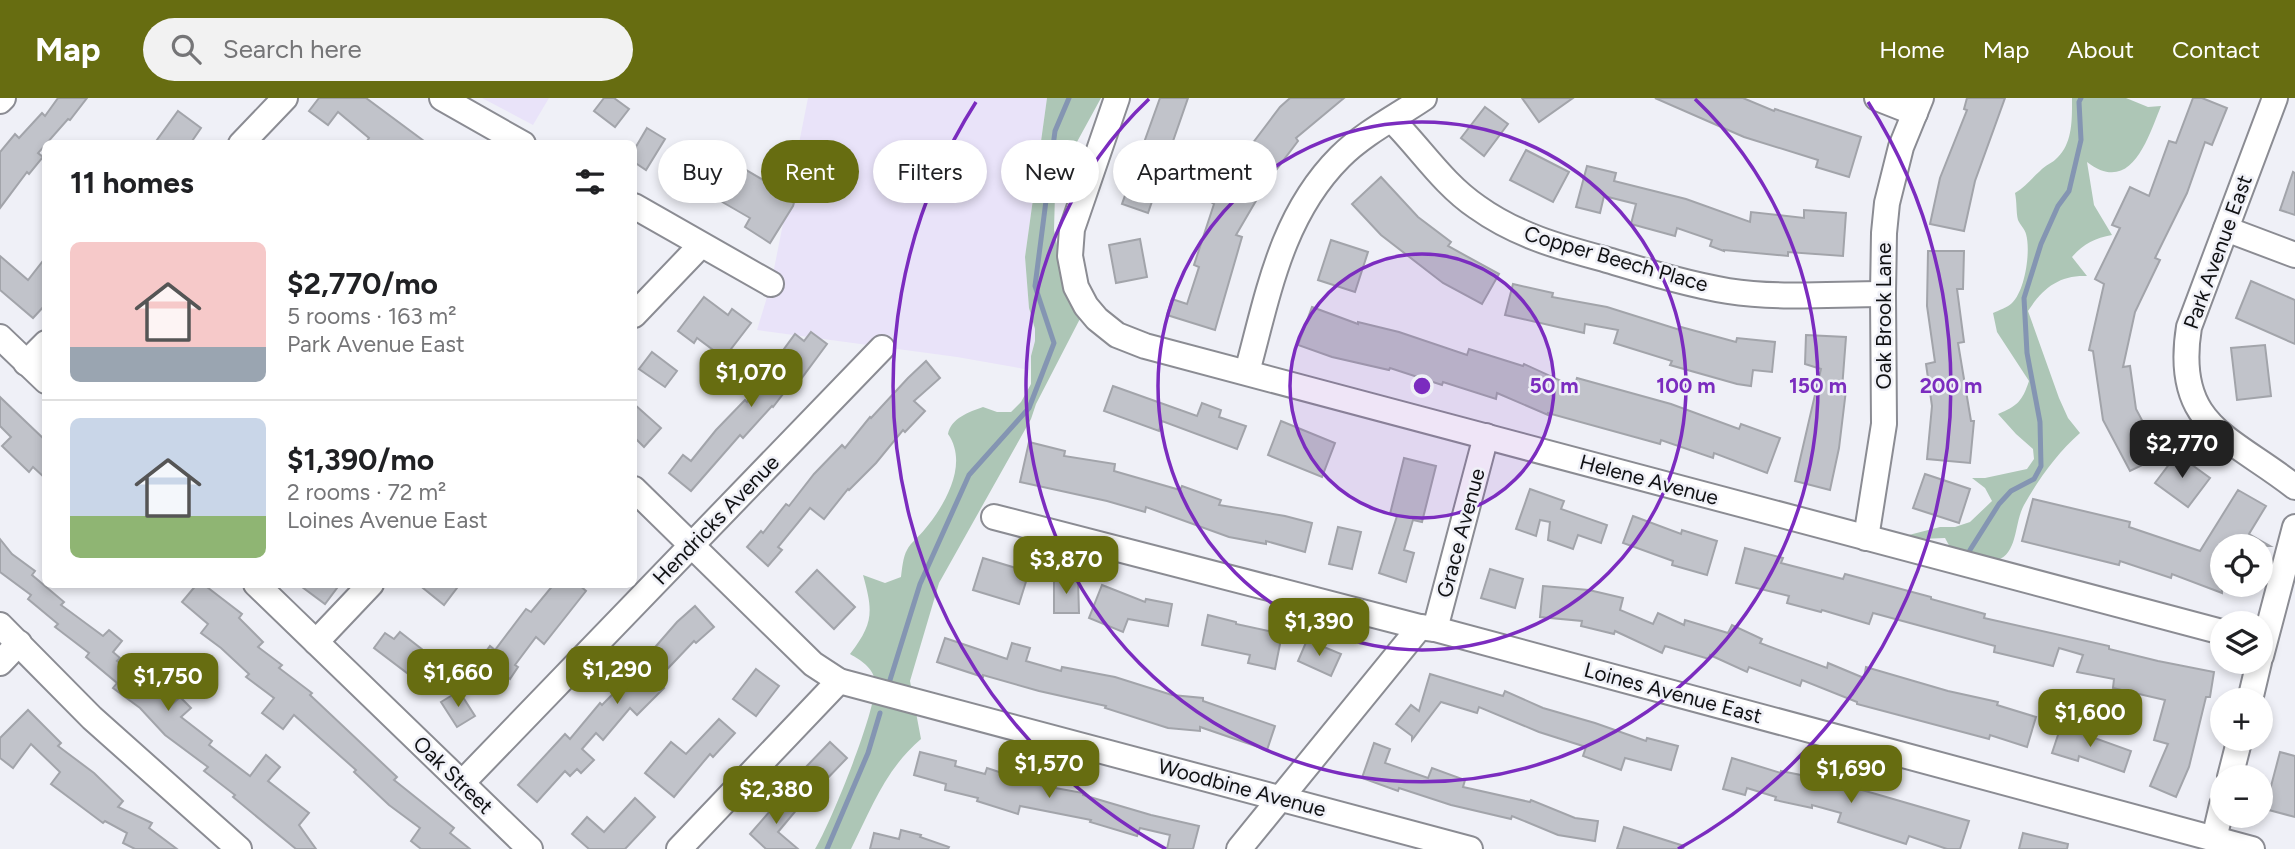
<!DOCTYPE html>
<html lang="en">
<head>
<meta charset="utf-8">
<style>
	:root { --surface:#fff; --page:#f2f2f2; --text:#202124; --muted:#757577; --line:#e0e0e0; --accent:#676d11 }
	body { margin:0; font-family:Figtree,sans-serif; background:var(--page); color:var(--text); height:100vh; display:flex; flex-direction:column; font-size:26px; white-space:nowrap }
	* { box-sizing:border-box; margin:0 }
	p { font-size:23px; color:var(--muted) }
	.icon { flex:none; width:38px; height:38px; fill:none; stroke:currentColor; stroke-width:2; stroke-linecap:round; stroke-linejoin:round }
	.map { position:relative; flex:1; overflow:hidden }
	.drawer { position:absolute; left:42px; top:42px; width:595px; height:448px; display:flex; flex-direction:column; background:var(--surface); border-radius:10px; box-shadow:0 4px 10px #0003 }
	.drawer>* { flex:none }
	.hud { position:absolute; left:658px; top:42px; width:665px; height:63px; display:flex; gap:14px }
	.buttons { position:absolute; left:2210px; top:436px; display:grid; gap:14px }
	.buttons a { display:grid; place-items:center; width:63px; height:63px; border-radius:50%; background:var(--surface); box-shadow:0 4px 10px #0003; font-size:35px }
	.price { position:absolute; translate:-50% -60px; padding:0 16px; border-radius:14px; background:var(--accent); color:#fff; font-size:23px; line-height:46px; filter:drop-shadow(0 2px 4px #0008) }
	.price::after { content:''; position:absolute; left:50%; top:42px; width:21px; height:16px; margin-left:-10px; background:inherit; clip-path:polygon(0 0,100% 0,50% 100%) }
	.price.current { background:#222; color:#fff }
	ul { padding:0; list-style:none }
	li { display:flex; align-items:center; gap:21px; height:175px; padding:0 28px }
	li+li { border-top:2px solid var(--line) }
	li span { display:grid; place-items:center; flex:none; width:196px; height:140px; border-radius:10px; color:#555 }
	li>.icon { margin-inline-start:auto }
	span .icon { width:84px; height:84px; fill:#fffc; stroke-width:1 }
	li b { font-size:30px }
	h2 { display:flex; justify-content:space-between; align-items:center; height:84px; padding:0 28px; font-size:30px }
	.chip { padding:0 24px; border-radius:32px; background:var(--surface); box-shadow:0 4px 10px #0003; font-size:24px; line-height:63px }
	.chip.current { background:var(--accent); color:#fff }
	header { display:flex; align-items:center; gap:42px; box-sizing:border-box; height:98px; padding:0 35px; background:var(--accent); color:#fff }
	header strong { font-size:33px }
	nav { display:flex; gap:38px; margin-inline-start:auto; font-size:24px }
	.search { width:490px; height:63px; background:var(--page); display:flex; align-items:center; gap:18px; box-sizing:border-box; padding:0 24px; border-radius:38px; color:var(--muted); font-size:26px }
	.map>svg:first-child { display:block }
</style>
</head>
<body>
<header>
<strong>Map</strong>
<div class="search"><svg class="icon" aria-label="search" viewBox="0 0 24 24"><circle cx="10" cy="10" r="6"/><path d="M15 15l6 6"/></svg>Search here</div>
<nav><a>Home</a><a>Map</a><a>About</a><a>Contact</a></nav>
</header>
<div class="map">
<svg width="2295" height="751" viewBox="0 0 2295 751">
	<rect width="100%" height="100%" fill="#eff0f7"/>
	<g fill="#e9e3f9">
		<polygon points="482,0 549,0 533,27"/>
		<polygon points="808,0 1047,0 1025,159 1029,210 1035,231 1035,243 1031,258 1030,272 957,259 757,232 771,186"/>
	</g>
	<g fill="#adc6b6">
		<path d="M1047,0H1101L1072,53L1055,96L1054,132L1061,167L1084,213L1036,306L1031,321L939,485L910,583L921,641C885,672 872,709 851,751H815C830,727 879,607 875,583C873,569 860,562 850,556C874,525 873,513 863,477L885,485L901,479C902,471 903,459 907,452C911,444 920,438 925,431C945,407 969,366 948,336C951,320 969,314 983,309L997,314H1011L1021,304L1031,286V258L1035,243V231L1029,210L1025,159Z"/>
		<path d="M2072,0H2126L2148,9L2161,8C2148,40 2131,98 2087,64L2094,107L2112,137C2095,140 2083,146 2072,159L2087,178C2059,177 2043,190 2028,213L2059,300L2068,320L2080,335C2058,354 2038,382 2024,407C2014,425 2018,456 1997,462C1983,467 1964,455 1951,451L1945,440L1920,441L1905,438L1940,429H1955L1970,424L1992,403L1985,390L1972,380H1985L2027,371L2034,361L2033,351L2016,336L1998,316C2017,308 2022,304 2029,283L1997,234L1993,215C1999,212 2007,210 2012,205C2025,193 2031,153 2026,136C2025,131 2020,127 2018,122C2016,114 2017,104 2015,95C2025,89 2031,81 2040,73C2045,67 2053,65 2058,59C2073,44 2072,20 2072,0Z"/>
	</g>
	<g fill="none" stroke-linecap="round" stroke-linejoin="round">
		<g stroke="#8495b2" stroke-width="5">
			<polyline points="1970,452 1999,406 2011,393 2034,381 2041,368 2040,324 2027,255 2024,200 2041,146 2058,108 2069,93 2081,42 2079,4 2081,0"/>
			<polyline points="890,582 920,486 969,377 1029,310 1054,245 1035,188 1055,33 1069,0"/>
			<polyline points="827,751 868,655 880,615"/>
		</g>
	</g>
	<g fill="#c1c3ca" stroke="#a2a4aa" stroke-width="2">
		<polygon points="58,0 87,0 70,22 68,21 38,55 43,59 29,76 27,74 0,110 0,54 15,36 19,40 42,15 45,18"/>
		<polygon points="319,0 366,0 428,46 365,46 369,40 338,14 328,27 309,13"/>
		<polygon points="604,0 614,0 629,11 615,29 594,13"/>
		<polygon points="1160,0 1188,0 1148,115 1122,106"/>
		<polygon points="1290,0 1344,0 1296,40 1298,43 1267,84 1236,137 1242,139 1215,232 1167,217 1172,201 1187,206 1199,169 1194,167 1214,106 1209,103 1230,69 1233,71 1280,9"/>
		<polygon points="1522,0 1573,0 1539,24"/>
		<polygon points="1655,0 1743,0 1774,13 1775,11 1861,39 1849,79 1816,69 1818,62 1744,39"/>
		<polygon points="1967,0 2005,0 1975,83 1964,133 1930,126 1940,80 1967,12 1964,11"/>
		<polygon points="2193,0 2202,0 2227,10 2212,47 2205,44 2187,95 2155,160 2160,162 2135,214 2123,269 2130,268 2136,311 2161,358 2130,373 2103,322 2093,253 2089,252 2104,186 2095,181 2120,130 2112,127 2130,89 2149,98 2169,43 2176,45"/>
		<polygon points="1485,9 1508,26 1484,58 1461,40"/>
		<polygon points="178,13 201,30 190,46 154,46"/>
		<polygon points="647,30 665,41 646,72 634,64 634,52"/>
		<polygon points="691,51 731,71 734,65 782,93 788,72 802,76 793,108 770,145 745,129 750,120 698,90 696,93 676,83"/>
		<polygon points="1526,52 1569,74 1553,104 1510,82"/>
		<polygon points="1587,68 1616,75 1614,83 1686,101 1750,124 1751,114 1804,120 1804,112 1846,115 1843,158 1788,154 1788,158 1724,152 1724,153 1710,148 1712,142 1677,130 1675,138 1631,126 1636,106 1604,98 1600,115 1576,109"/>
		<polygon points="2293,74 2295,75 2295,117 2280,112"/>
		<polygon points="1381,79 1418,119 1451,144 1448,148 1499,176 1482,206 1443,185 1381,137 1352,106"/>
		<polygon points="1140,141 1147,179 1116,185 1109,147"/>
		<polygon points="1331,142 1368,154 1355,194 1318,182"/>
		<polygon points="1928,153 1964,153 1963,191 1957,191 1964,244 1958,245 1971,323 1974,323 1970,365 1927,361 1932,308 1926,266 1935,264 1927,208"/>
		<polygon points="0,158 28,182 46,159 46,206 33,220 0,192"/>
		<polygon points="2251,183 2295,202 2295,246 2236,220"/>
		<polygon points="1513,186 1553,195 1552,199 1607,209 1680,232 1681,229 1736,244 1737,240 1775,244 1772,274 1753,272 1751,288 1737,286 1670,267 1672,263 1614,245 1618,232 1585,226 1584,235 1505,217"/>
		<polygon points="704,199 728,217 732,211 751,225 724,260 697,240 694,245 678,233"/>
		<polygon points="1312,209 1358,226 1358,224 1399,234 1467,257 1469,251 1523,268 1524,266 1574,289 1577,280 1671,306 1739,331 1741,326 1780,340 1767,375 1714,355 1713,360 1661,342 1660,346 1548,315 1548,317 1497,295 1496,301 1443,284 1442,287 1390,270 1389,272 1332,259 1298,247"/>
		<polygon points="811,234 827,246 801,281 797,278 773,309 772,308 743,340 740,337 691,393 669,375 683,357 691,363 716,332 745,302 747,304 778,263 776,262 795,236 804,243"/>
		<polygon points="1806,237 1846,239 1842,291 1846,292 1839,350 1830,392 1795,383 1821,271 1805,266"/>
		<polygon points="2265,247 2271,298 2237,302 2231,250"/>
		<polygon points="652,254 677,273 665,289 639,271"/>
		<polygon points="926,263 940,280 914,303 925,313 905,334 903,332 876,365 849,392 848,391 824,421 810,410 778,449 782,452 768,468 747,449 761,433 763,435 786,406 789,408 814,376 842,347 845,350 870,319 871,320 908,280"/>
		<polygon points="1113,288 1197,318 1202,305 1221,312 1219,319 1246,328 1237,351 1162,323 1159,333 1104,313"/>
		<polygon points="0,299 46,343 46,381 33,369 29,374 2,348 11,339 0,328"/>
		<polygon points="634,306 661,330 644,349 634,339"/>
		<polygon points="1281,323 1335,345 1322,379 1268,357"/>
		<polygon points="1029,344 1065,353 1064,358 1115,366 1114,373 1180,392 1182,388 1221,402 1219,407 1285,418 1312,425 1305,454 1266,443 1266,446 1229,439 1146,409 1145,414 1107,403 1020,384"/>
		<polygon points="2177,356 2210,380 2188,409 2155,385"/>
		<polygon points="1404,360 1436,368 1422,424 1413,422 1404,452 1414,455 1406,484 1379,475 1397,418 1390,416"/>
		<polygon points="1925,376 1970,391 1959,425 1913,410"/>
		<polygon points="1530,391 1564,403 1561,411 1607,427 1601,445 1578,437 1573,451 1548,442 1550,424 1540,422 1536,438 1516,431"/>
		<polygon points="2238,392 2266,408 2249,436 2270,448 2222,448 2222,495 2172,476 2171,480 2120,463 2119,467 2022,443 2033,401 2130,424 2129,429 2200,453"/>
		<polygon points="1633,418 1681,436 1682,432 1717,443 1707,477 1672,467 1673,463 1623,445"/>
		<polygon points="1338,429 1361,434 1352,471 1329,466"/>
		<polygon points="0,441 12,456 35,473 32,477 64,504 61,507 103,538 109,532 122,543 113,554 120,560 117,563 152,590 170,608 180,599 191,610 181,619 212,643 209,647 250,678 266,657 280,669 268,683 309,715 299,727 316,751 296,751 233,699 235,697 204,673 208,669 165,637 140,610 113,590 117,585 86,559 89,555 55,529 58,526 28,501 31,497 0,474"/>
		<polygon points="1745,450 1783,460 1781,465 1843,481 1845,476 1931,499 1931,501 1985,516 1984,520 2109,548 2109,551 2158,563 2214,574 2210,599 2206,599 2189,669 2176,699 2150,688 2168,646 2154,642 2165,602 2113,590 2114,581 2077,574 2083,557 2059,550 2053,568 1994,554 1995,548 1873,515 1869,526 1822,512 1821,514 1787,505 1789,498 1736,485"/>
		<polygon points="983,460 1029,474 1019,506 973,492"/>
		<polygon points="1490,471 1523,481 1515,510 1481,500"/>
		<polygon points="817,472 855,509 834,531 796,494"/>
		<polygon points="1054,481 1078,481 1079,515 1054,515"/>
		<polygon points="197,486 203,486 242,516 239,520 263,544 258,549 282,567 279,570 312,595 310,597 397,679 394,682 454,730 450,735 470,751 421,751 411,743 420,730 389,707 354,674 356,672 294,617 283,631 262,615 274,600 246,579 249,576 221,550 201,535 208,526 182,504"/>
		<polygon points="298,486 340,486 325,506"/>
		<polygon points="418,486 460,486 444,507"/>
		<polygon points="554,486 578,486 586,493 544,546 536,539 515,567 518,569 510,581 502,574 487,594 467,579 490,548 495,552 526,511 531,514"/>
		<polygon points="1102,487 1145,504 1146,501 1172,506 1168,528 1128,521 1123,534 1089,520"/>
		<polygon points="1543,488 1589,492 1623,500 1620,512 1653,526 1658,515 1684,527 1685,522 1728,535 1732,527 1762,541 1760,545 1827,570 1828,565 1864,580 1866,569 1948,593 1998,604 1997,607 2036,619 2027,649 1990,637 1989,641 1857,606 1857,604 1802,582 1800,588 1749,569 1747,574 1710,557 1709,561 1665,548 1662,555 1615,533 1614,536 1581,528 1582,523 1540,519"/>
		<polygon points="695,508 714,529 696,545 694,543 656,583 664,590 637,617 630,610 603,642 596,635 582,651 594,662 581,675 577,671 570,678 565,673 537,704 518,687 565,636 570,641 600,605 602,607 651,557 650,555 677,524"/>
		<polygon points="1208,517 1236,524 1236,526 1282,536 1275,571 1248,565 1250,557 1202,547"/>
		<polygon points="400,534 428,556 411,578 374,550 385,535 394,541"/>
		<polygon points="945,540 1007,561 1012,545 1030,550 1026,563 1061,573 1062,569 1115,579 1172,597 1203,600 1203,603 1275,628 1267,652 1200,629 1200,633 1168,630 1105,610 1106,608 1039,593 983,577 983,579 937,564"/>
		<polygon points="1307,542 1341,556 1331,578 1298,563"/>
		<polygon points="756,571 779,588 756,618 733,601"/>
		<polygon points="1430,576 1503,598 1505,593 1543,610 1595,625 1646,643 1647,640 1678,648 1671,672 1625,660 1621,672 1583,658 1586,649 1539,634 1479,609 1477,615 1441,604 1412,642 1412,638 1396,626 1411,607 1419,613"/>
		<polygon points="459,593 475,618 457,629 441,604"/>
		<polygon points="28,612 61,645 58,648 94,675 123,703 118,709 152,725 149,730 177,751 135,751 123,745 127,735 105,723 103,725 51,686 60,674 31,646 13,670 0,660 0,640"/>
		<polygon points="719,621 735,635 713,659 710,656 674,699 645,675 671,644 686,656"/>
		<polygon points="2061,628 2131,653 2124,674 2079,658 2078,663 2052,655"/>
		<polygon points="830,644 847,660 820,688 803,672"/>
		<polygon points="1374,645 1390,651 1385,665 1428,680 1432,670 1465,682 1463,689 1530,704 1531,702 1575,720 1598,723 1595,743 1558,737 1512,718 1511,721 1451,707 1399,690 1398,693 1362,680"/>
		<polygon points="920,654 956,663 955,668 985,676 987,670 1039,687 1083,695 1083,697 1151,717 1199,728 1193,751 1167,751 1170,737 1140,730 1137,738 1090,724 1091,722 1020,708 1018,716 977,703 978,700 945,692 946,686 914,677"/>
		<polygon points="2280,654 2295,658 2295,719 2265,711"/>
		<polygon points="1732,660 1781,675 1781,673 1831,683 1969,723 1960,751 1947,751 1909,738 1906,746 1838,724 1841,715 1812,707 1812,710 1775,702 1776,699 1747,690 1745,697 1723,691"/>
		<polygon points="784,697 799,709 778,734 798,751 766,751 750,736"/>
		<polygon points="635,700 655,719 625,751 589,751 572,736 587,719 604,734"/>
		<polygon points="1624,729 1684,748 1683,751 1617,751"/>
		<polygon points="901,732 921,737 920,739 949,749 948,751 870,751 874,735 899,741"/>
		<polygon points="2023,735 2068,746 2067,751 2019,751"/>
	</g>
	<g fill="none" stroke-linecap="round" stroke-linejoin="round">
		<g stroke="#8b8c93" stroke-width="28">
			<g id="minor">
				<polyline points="442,0 523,46"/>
				<polyline points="1117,0 1072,131 1070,158 1076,189 1086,208 1097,221 1117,237 1145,248 2222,534"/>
				<polyline points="1877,0 1915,15"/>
				<path d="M2275,0L2189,229C2173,328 2230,338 2295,389"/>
				<polyline points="0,3 3,0"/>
				<path d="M1392,22C1421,51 1443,86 1477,109C1516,137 1559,149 1604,161C1645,173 1686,186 1728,193C1779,201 1832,196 1883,196"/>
				<polyline points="241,46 285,0"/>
				<polyline points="634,108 771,186"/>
				<polyline points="2226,131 2295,157"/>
				<polyline points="634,217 701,147"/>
				<polyline points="0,239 46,283"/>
				<polyline points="26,265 46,245"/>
				<path d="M1247,274C1268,197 1281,118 1340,59C1364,35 1396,19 1424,0"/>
				<polyline points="634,391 813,566 839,583 1470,751"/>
				<polyline points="994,419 1420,529 1435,531 2252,751"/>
				<polyline points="1866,440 1884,326 1883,196 1884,135 1887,105 1901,49 1921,0"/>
				<polyline points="256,486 530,751"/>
				<polyline points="0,527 92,620 239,751"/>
				<polyline points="1435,531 1486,338"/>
				<polyline points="316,544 371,486"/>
				<polyline points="2261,558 2295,429"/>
				<polyline points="0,565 19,545"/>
				<polyline points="2250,602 2259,564"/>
				<polyline points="2230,679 2240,640"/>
				<polyline points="462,685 882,250"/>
				<polyline points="2214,741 2222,707"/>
				<polyline points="679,751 839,583"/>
				<polyline points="1239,751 1420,529"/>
			</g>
		</g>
		<use href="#minor" stroke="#fff" stroke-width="24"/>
	</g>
	<circle cx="1422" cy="288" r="132" fill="#7b2cbf" fill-opacity=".12"/>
	<g fill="none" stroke="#7b2cbf" stroke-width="3.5">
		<circle cx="1422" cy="288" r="132"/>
		<circle cx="1422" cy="288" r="264"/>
		<path d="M1695 1A396 396 0 1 1 1149 1"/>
		<path d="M1166 751A529 529 0 0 1 976 4M1868 4A529 529 0 0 1 1678 751"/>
	</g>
	<g text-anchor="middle" stroke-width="5" stroke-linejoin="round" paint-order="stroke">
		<g font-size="21" fill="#101113" stroke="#eff0f7">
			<text transform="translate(2218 154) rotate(-70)" y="7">Park Avenue East</text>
			<text transform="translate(1616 161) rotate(16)" y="7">Copper Beech Place</text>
			<text transform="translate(1884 218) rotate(-90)" y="7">Oak Brook Lane</text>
			<text transform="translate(1649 382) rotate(15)" y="7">Helene Avenue</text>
			<text transform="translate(716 422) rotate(-46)" y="7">Hendricks Avenue</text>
			<text transform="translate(1461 435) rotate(-75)" y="7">Grace Avenue</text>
			<text transform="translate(1673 595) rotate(15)" y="7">Loines Avenue East</text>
			<text transform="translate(453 677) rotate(44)" y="7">Oak Street</text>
			<text transform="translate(1242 690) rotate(15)" y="7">Woodbine Avenue</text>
		</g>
	</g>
	<circle cx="1422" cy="288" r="10" fill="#7b2cbf" stroke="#eff0f7" stroke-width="3.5"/>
	<g font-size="21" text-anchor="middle" font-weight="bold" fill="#7b2cbf" stroke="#eff0f7" stroke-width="5" stroke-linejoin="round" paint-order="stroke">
		<text x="1554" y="295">50 m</text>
		<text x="1686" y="295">100 m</text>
		<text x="1818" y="295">150 m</text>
		<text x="1951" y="295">200 m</text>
	</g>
</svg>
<div class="buttons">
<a><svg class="icon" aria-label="locate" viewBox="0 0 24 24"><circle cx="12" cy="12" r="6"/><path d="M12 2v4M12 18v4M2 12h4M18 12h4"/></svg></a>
<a><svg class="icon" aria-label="layers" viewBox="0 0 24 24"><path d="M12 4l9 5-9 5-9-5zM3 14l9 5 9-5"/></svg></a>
<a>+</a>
<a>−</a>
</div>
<b class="price" style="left:751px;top:311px">$1,070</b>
<b class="price current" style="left:2182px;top:382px">$2,770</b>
<b class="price" style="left:1066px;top:498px">$3,870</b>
<b class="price" style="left:1319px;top:560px">$1,390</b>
<b class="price" style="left:617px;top:608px">$1,290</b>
<b class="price" style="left:458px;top:611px">$1,660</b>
<b class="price" style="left:168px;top:615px">$1,750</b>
<b class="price" style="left:2090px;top:651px">$1,600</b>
<b class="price" style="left:1049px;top:702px">$1,570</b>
<b class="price" style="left:1851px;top:707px">$1,690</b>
<b class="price" style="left:776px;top:728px">$2,380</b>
<div class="hud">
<a class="chip">Buy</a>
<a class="chip current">Rent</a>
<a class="chip">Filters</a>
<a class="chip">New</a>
<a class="chip">Apartment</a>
</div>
<section class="drawer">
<h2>11 homes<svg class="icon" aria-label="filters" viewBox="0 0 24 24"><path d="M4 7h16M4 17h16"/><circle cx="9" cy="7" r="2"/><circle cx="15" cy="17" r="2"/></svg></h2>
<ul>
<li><span style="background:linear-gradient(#f6c9c9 75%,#9aa5b1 0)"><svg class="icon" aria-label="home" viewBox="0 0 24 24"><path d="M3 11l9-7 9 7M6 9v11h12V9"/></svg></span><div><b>$2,770/mo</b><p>5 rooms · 163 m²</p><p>Park Avenue East</p></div></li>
<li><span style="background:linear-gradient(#c9d6e8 70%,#8fb573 0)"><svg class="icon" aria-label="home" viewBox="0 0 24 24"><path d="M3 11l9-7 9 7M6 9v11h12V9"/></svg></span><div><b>$1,390/mo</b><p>2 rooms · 72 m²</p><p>Loines Avenue East</p></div></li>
</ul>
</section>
</div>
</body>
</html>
